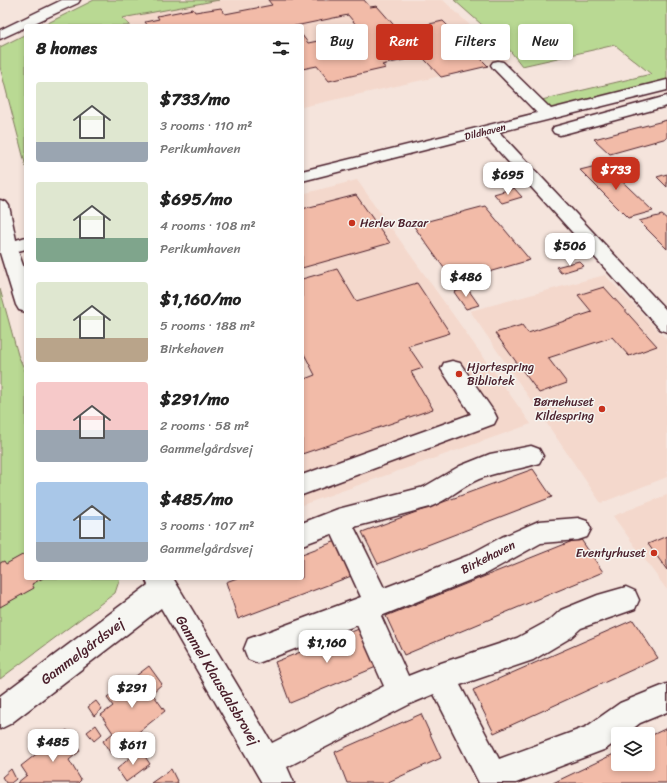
<!DOCTYPE html>
<html lang="en">
<head>
<meta charset="utf-8">
<style>
	:root { --surface:#fff; --page:#f6f6f6; --text:#222; --muted:#767676; --accent:#c8321e }
	body { margin:0; font-family:Sriracha,sans-serif; background:var(--page); color:var(--text); height:100vh; display:flex; flex-direction:column; font-size:15px; white-space:nowrap }
	* { box-sizing:border-box; margin:0 }
	p { font-size:13px; color:var(--muted) }
	.icon { flex:none; width:22px; height:22px; fill:none; stroke:currentColor; stroke-width:2; stroke-linecap:round; stroke-linejoin:round }
	.map { position:relative; flex:1; overflow:hidden }
	.sheet { position:absolute; left:24px; top:24px; width:280px; height:556px; display:flex; flex-direction:column; background:var(--surface); border-radius:4px; box-shadow:0 2px 6px #0003 }
	.sheet>* { flex:none }
	.top-card { position:absolute; left:316px; top:24px; width:291px; height:36px; display:flex; gap:8px }
	.tools { position:absolute; left:611px; top:727px; display:grid; gap:8px }
	.tools a { display:grid; place-items:center; width:44px; height:44px; border-radius:4px; background:var(--surface); box-shadow:0 2px 6px #0003; font-size:20px }
	.price { position:absolute; translate:-50% -34px; padding:0 9px; border-radius:8px; background:#fff; color:#222; font-size:13px; line-height:26px; filter:drop-shadow(0 1px 2px #0008) }
	.price::after { content:''; position:absolute; left:50%; top:24px; width:12px; height:9px; margin-left:-6px; background:inherit; clip-path:polygon(0 0,100% 0,50% 100%) }
	.price.current { background:var(--accent); color:#fff }
	ul { padding:0; list-style:none }
	li { display:flex; align-items:center; gap:12px; height:100px; padding:0 12px }
	li span { display:grid; place-items:center; flex:none; width:112px; height:80px; border-radius:4px; color:#555 }
	li>.icon { margin-inline-start:auto }
	span .icon { width:48px; height:48px; fill:#fffc; stroke-width:1 }
	li b { font-size:17px }
	h2 { display:flex; justify-content:space-between; align-items:center; height:48px; padding:0 12px; font-size:17px }
	.tag { padding:0 14px; border-radius:4px; background:var(--surface); box-shadow:0 2px 6px #0003; font-size:14px; line-height:36px }
	.tag.current { background:var(--accent); color:#fff }
	.map>svg:first-child { display:block }
</style>
</head>
<body>
<div class="map">
<svg width="667" height="783" viewBox="0 0 667 783">
	<rect width="100%" height="100%" fill="#f5e4dc"/>
	<filter id="ink" filterUnits="userSpaceOnUse"><feTurbulence type="fractalNoise" baseFrequency=".025" numOctaves="2"/><feDisplacementMap in="SourceGraphic" scale="8" xChannelSelector="R" yChannelSelector="G"/><feConvolveMatrix kernelMatrix="1 2 1 2 8 2 1 2 1" color-interpolation-filters="sRGB"/></filter>
	<g filter="url(#ink)">
		<g fill="#f4d8cc">
			<polygon points="218,0 443,0 508,61 302,107 302,26 100,26 119,18"/>
			<polygon points="357,180 531,424 302,505 302,194"/>
			<polygon points="605,275 667,340 667,477 601,503 470,311"/>
			<polygon points="667,495 667,590 613,516"/>
		</g>
		<g fill="#b9d993" stroke="#827c5f">
			<polygon points="94,0 219,0 122,18 130,25 126,26 42,26"/>
			<polygon points="454,0 667,0 667,80 538,113 529,103 651,74 615,45 522,66 508,48"/>
			<polygon points="26,34 26,167 0,67 0,47"/>
			<polygon points="0,289 18,355 26,373 26,578 120,578 115,593 0,679"/>
		</g>
		<g fill="#f2bba8" stroke="#4a1f2b">
			<polygon points="268,0 364,0 370,7 377,6 421,56 382,65 386,68 329,81 317,66 302,69 302,35 308,43 362,32 348,15 295,26 148,26 145,22 159,19 157,16 193,9 195,12 221,8 225,14 272,5"/>
			<polygon points="443,21 488,66 441,77 398,31"/>
			<polygon points="667,120 667,138 610,154 594,139"/>
			<polygon points="604,164 653,211 628,218 580,170"/>
			<polygon points="667,174 667,187 657,177"/>
			<polygon points="514,188 522,197 502,203 494,194"/>
			<polygon points="356,195 390,243 302,268 302,209"/>
			<polygon points="485,206 530,260 454,282 413,225"/>
			<polygon points="662,215 667,219 667,249 639,221"/>
			<polygon points="579,261 584,266 561,273 556,267"/>
			<polygon points="337,269 356,301 417,283 450,333 408,346 423,368 411,372 433,409 302,454 302,380 315,375 302,350 302,279"/>
			<polygon points="604,287 657,346 629,356 612,337 548,358 567,383 539,393 495,333 522,325 528,333 592,312 578,295"/>
			<polygon points="467,288 479,305 466,309 454,292"/>
			<polygon points="533,469 552,497 378,564 362,532"/>
			<polygon points="667,536 667,570 648,544"/>
			<polygon points="580,538 603,572 404,655 386,616"/>
			<polygon points="339,540 354,575 238,619 226,582 237,578 302,578 302,554"/>
			<polygon points="26,553 26,578 43,578 32,584 34,588 0,607 0,563 4,561 6,564"/>
			<polygon points="633,620 658,658 494,733 473,690"/>
			<polygon points="364,627 381,665 290,703 275,662"/>
			<polygon points="149,666 162,684 152,693 165,711 111,754 103,741 113,733 101,715 113,706 107,698"/>
			<polygon points="96,701 102,709 94,716 88,707"/>
			<polygon points="421,714 441,758 386,783 347,783 335,752"/>
			<polygon points="96,725 102,734 94,741 87,732"/>
			<polygon points="667,728 667,783 553,783 618,752 618,764 648,764 648,737"/>
			<polygon points="67,730 80,751 69,760 81,780 78,783 17,783 27,775 21,766"/>
			<polygon points="140,749 150,764 126,782 117,769"/>
			<polygon points="11,769 16,779 11,783 6,783 2,777"/>
			<polygon points="171,769 178,783 151,783"/>
		</g>
		<g fill="none" stroke-linecap="round" stroke-linejoin="round">
			<g stroke="#4a1f2b" stroke-width="3">
				<g id="minor">
					<polygon points="62,0 80,0 78,3 0,39 0,30"/>
					<polygon points="498,61 503,62 551,109 667,80 667,90 499,132 667,311 667,332 660,329 484,135 302,181 302,171 537,113 493,68 491,65 493,62"/>
					<polygon points="667,96 667,106 560,135 554,133 552,130 554,127"/>
					<polygon points="0,200 6,202 9,206 16,240 26,237 26,249 18,251 26,274 26,312 19,310 16,305 0,253"/>
					<polygon points="452,361 460,363 494,412 497,418 494,424 302,495 302,475 471,414 441,369 444,363"/>
					<path d="M531,446L539,449L543,456L539,463C519,470 498,471 479,479C462,486 448,500 430,507L354,527L384,588L467,556L502,537L539,521L578,518L587,521L591,529L587,537L578,540L541,543L485,574L381,616L408,676L441,663L517,638L550,620L561,610L598,595L626,587L635,591L639,600L635,609L581,628L570,638L533,660L460,685L499,759L586,727L620,703L667,684V712L640,723L626,734H618V740L606,749L516,783H479L434,694L410,704L287,767L294,783H262L161,608L10,724L0,729V696L148,585L145,578H173L272,743L384,686L357,625L258,663L248,659L244,649L248,639L361,597L332,534L302,545V523L338,509L424,487L460,466L490,454Z"/>
				</g>
			</g>
			<use href="#minor" fill="#f6f6f2" fill-rule="evenodd"/>
		</g>
	</g>
	<g fill="#c8321e" stroke="#f6f6f2" stroke-width="1.5">
		<circle cx="352" cy="223" r="4"/>
		<circle cx="459" cy="374" r="4"/>
		<circle cx="602" cy="409" r="4"/>
		<circle cx="654" cy="553" r="4"/>
	</g>
	<g text-anchor="middle" stroke-width="3" stroke-linejoin="round" paint-order="stroke">
		<g font-size="10" fill="#4a1f2b" stroke="#f6f6f2">
			<text transform="translate(485 131) rotate(-14)" y="4">Dildhaven</text>
		</g>
		<g font-size="12" fill="#4a1f2b" stroke="#f6f6f2" text-anchor="start">
			<text x="360" y="227">Herlev Bazar</text>
			<text x="467" y="371">Hjortespring<tspan x="467" dy="14">Bibliotek</tspan></text>
			<text x="594" y="406" text-anchor="end">Børnehuset<tspan x="594" dy="14">Kildespring</tspan></text>
			<text x="646" y="557" text-anchor="end">Eventyrhuset</text>
		</g>
		<g font-size="12" fill="#4a1f2b" stroke="#f6f6f2">
			<text transform="translate(488 557) rotate(-27)" y="4">Birkehaven</text>
		</g>
		<g font-size="14" fill="#4a1f2b" stroke="#f6f6f2">
			<text transform="translate(82 651) rotate(-37)" y="5">Gammelgårdsvej</text>
			<text transform="translate(218 680) rotate(59)" y="5">Gammel Klausdalsbrovej</text>
		</g>
	</g>
</svg>
<div class="tools">
<a><svg class="icon" aria-label="layers" viewBox="0 0 24 24"><path d="M12 4l9 5-9 5-9-5zM3 14l9 5 9-5"/></svg></a>
</div>
<b class="price current" style="left:616px;top:191px">$733</b>
<b class="price" style="left:508px;top:196px">$695</b>
<b class="price" style="left:570px;top:267px">$506</b>
<b class="price" style="left:466px;top:298px">$486</b>
<b class="price" style="left:327px;top:664px">$1,160</b>
<b class="price" style="left:132px;top:709px">$291</b>
<b class="price" style="left:53px;top:763px">$485</b>
<b class="price" style="left:133px;top:766px">$611</b>
<div class="top-card">
<a class="tag">Buy</a>
<a class="tag current">Rent</a>
<a class="tag">Filters</a>
<a class="tag">New</a>
</div>
<section class="sheet">
<h2>8 homes<svg class="icon" aria-label="filters" viewBox="0 0 24 24"><path d="M4 7h16M4 17h16"/><circle cx="9" cy="7" r="2"/><circle cx="15" cy="17" r="2"/></svg></h2>
<ul>
<li><span style="background:linear-gradient(#dfe7d0 75%,#9aa5b1 0)"><svg class="icon" aria-label="home" viewBox="0 0 24 24"><path d="M3 11l9-7 9 7M6 9v11h12V9"/></svg></span><div><b>$733/mo</b><p>3 rooms · 110 m²</p><p>Perikumhaven</p></div></li>
<li><span style="background:linear-gradient(#dfe7d0 70%,#7fa58c 0)"><svg class="icon" aria-label="home" viewBox="0 0 24 24"><path d="M3 11l9-7 9 7M6 9v11h12V9"/></svg></span><div><b>$695/mo</b><p>4 rooms · 108 m²</p><p>Perikumhaven</p></div></li>
<li><span style="background:linear-gradient(#dfe7d0 70%,#b9a48a 0)"><svg class="icon" aria-label="home" viewBox="0 0 24 24"><path d="M3 11l9-7 9 7M6 9v11h12V9"/></svg></span><div><b>$1,160/mo</b><p>5 rooms · 188 m²</p><p>Birkehaven</p></div></li>
<li><span style="background:linear-gradient(#f6c9c9 60%,#9aa5b1 0)"><svg class="icon" aria-label="home" viewBox="0 0 24 24"><path d="M3 11l9-7 9 7M6 9v11h12V9"/></svg></span><div><b>$291/mo</b><p>2 rooms · 58 m²</p><p>Gammelgårdsvej</p></div></li>
<li><span style="background:linear-gradient(#a9c7e8 75%,#9aa5b1 0)"><svg class="icon" aria-label="home" viewBox="0 0 24 24"><path d="M3 11l9-7 9 7M6 9v11h12V9"/></svg></span><div><b>$485/mo</b><p>3 rooms · 107 m²</p><p>Gammelgårdsvej</p></div></li>
</ul>
</section>
</div>
</body>
</html>
